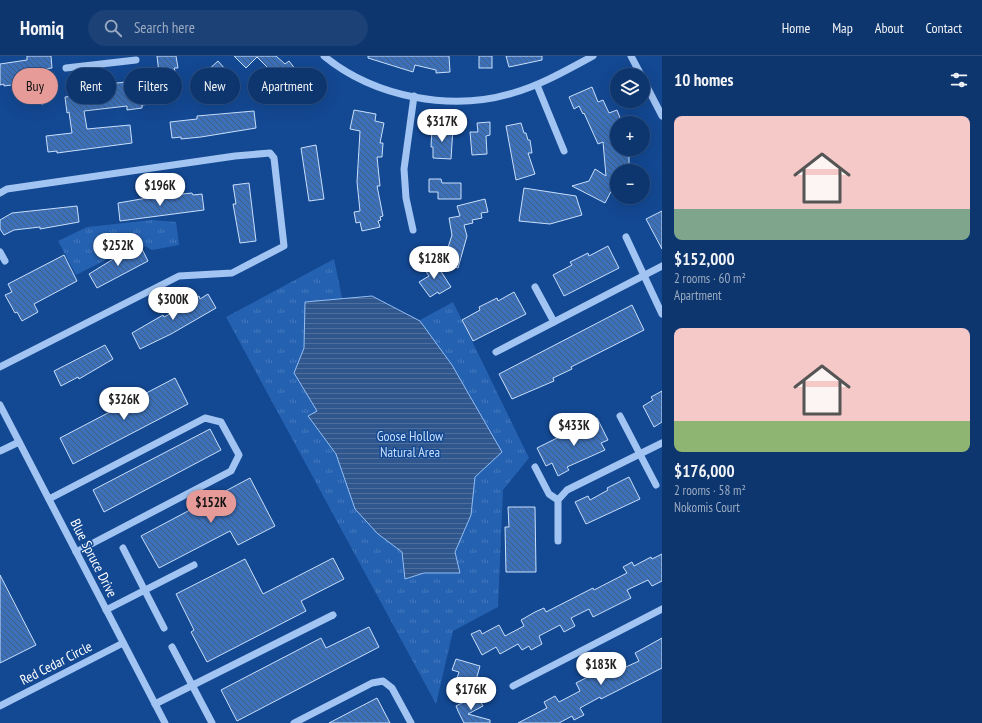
<!DOCTYPE html>
<html lang="en">
<head>
<meta charset="utf-8">
<style>
	:root { --surface:#0e366e; --page:#1c4176; --text:#f1f3f6; --muted:#9babc2; --line:#2e5081; --accent:#e69b98 }
	body { margin:0; font-family:"PT Sans Narrow",sans-serif; background:var(--page); color:var(--text); height:100vh; display:flex; flex-direction:column; font-size:15px; white-space:nowrap }
	* { box-sizing:border-box; margin:0 }
	p { font-size:13px; color:var(--muted) }
	.icon { flex:none; width:22px; height:22px; fill:none; stroke:currentColor; stroke-width:2; stroke-linecap:round; stroke-linejoin:round }
	.map { position:relative; flex:1; overflow:hidden }
	.details { display:flex; flex-direction:column; background:var(--surface); width:320px }
	.details>* { flex:none }
	.hud { position:absolute; left:12px; top:12px; width:380px; height:36px; display:flex; gap:8px }
	.buttons { position:absolute; left:610px; top:12px; display:grid; gap:8px }
	.buttons a { display:grid; place-items:center; width:40px; height:40px; border-radius:50%; background:var(--surface); box-shadow:0 4px 16px #0002,0 0 0 1px var(--line); font-size:20px }
	.price { position:absolute; translate:-50% -34px; padding:0 9px; border-radius:14px; background:#fff; color:#222; font-size:13px; line-height:26px; filter:drop-shadow(0 1px 2px #0008) }
	.price::after { content:''; position:absolute; left:50%; top:24px; width:12px; height:9px; margin-left:-6px; background:inherit; clip-path:polygon(0 0,100% 0,50% 100%) }
	.price.selected { background:var(--accent); color:#111 }
	ul { padding:0; list-style:none }
	li { display:grid; align-content:center; gap:8px; height:212px; padding:0 12px }
	li span { display:grid; place-items:center; height:124px; border-radius:8px; color:#555 }
	li>.icon { margin-inline-start:auto }
	span .icon { width:72px; height:72px; fill:#fffc; stroke-width:1 }
	li b { font-size:17px }
	h2 { display:flex; justify-content:space-between; align-items:center; height:48px; padding:0 12px; font-size:17px }
	.pill { padding:0 14px; border-radius:18px; background:var(--surface); box-shadow:0 4px 16px #0002,0 0 0 1px var(--line); font-size:14px; line-height:36px }
	.pill.selected { background:var(--accent); color:#111 }
	header { display:flex; align-items:center; gap:24px; box-sizing:border-box; height:56px; padding:0 20px; background:var(--surface); border-bottom:1px solid var(--line) }
	header strong { font-size:19px }
	nav { display:flex; gap:22px; margin-inline-start:auto; font-size:14px }
	.search { width:280px; height:36px; background:var(--page); display:flex; align-items:center; gap:10px; box-sizing:border-box; padding:0 14px; border-radius:22px; color:var(--muted); font-size:15px }
	main { display:flex; flex:1; min-height:0 }
	.map>svg:first-child { display:block }
</style>
</head>
<body>
<header>
<strong>Homiq</strong>
<div class="search"><svg class="icon" aria-label="search" viewBox="0 0 24 24"><circle cx="10" cy="10" r="6"/><path d="M15 15l6 6"/></svg>Search here</div>
<nav><a>Home</a><a>Map</a><a>About</a><a>Contact</a></nav>
</header>
<main>
<div class="map">
<svg width="662" height="667" viewBox="0 0 662 667">
	<defs>
		<pattern id="park-tufts" width="24" height="20" patternUnits="userSpaceOnUse"><rect width="24" height="20" fill="#2561b1"/><path d="M3 7l-1-3M5 7V3M7 7l1-3M15 17l-1-3M17 17v-4M19 17l1-3" fill="none" stroke="#4679bd"/></pattern>
		<pattern id="water-rules" width="6" height="5" patternUnits="userSpaceOnUse"><rect width="6" height="5" fill="#2f568d"/><path d="M0 2.5h6" fill="none" stroke="#4e6f9e"/></pattern>
		<pattern id="building-back-hatch" width="6" height="6" patternUnits="userSpaceOnUse"><rect width="6" height="6" fill="#3c71ba"/><path d="M-1 5l2 2M0 0l6 6M5-1l2 2" fill="none" stroke="#455d7e"/></pattern>
	</defs>
	<rect width="100%" height="100%" fill="#134892"/>
	<g fill="url(#park-tufts)">
		<polygon points="152,164 176,166 179,189 152,194 139,187 76,219 58,185 87,171"/>
		<polygon points="334,203 354,300 453,246 529,402 503,434 498,551 453,575 436,648 226,261"/>
	</g>
	<polygon fill="url(#water-rules)" stroke="#93bef5" points="372,240 420,265 452,309 502,396 475,421 471,459 455,496 460,517 424,517 405,523 402,496 378,478 355,453 336,398 308,360 317,355 294,317 304,292 305,246"/>
	<g fill="url(#building-back-hatch)" stroke="#c8dffd">
		<polygon points="27,0 51,0 52,12 44,13 46,33 52,40 42,49 31,37 30,29 27,29 26,27 4,30 4,28 0,29 0,8 27,4"/>
		<polygon points="157,0 176,0 178,12 174,12 175,15 159,17"/>
		<polygon points="234,0 276,0 285,8 289,5 299,18 287,31 257,1 246,12"/>
		<polygon points="368,0 449,0 450,16 436,17 436,14 415,9 413,16 368,2"/>
		<rect x="479" y="0" width="13" height="12"/>
		<polygon points="506,0 542,0 542,4 509,11"/>
		<polygon points="218,5 225,13 214,23 207,15"/>
		<polygon points="126,26 127,34 150,31 156,27 164,39 150,48 142,49 142,52 127,54 127,50 84,55 87,73 130,69 132,87 57,97 57,95 48,96 46,80 72,77 69,56 67,57 65,41 81,39 80,31"/>
		<polygon points="592,31 598,46 603,44 609,57 617,54 622,67 617,67 617,93 629,93 629,115 617,115 617,124 605,147 572,130 589,125 595,113 606,120 603,86 598,88 584,57 583,58 579,50 574,53 569,41"/>
		<polygon points="354,54 376,58 375,65 384,67 380,87 383,87 382,101 377,101 380,130 377,130 383,160 380,161 381,164 378,165 380,171 362,175 360,166 356,167 354,156 360,155 357,126 360,75 350,73"/>
		<polygon points="254,55 256,72 201,81 181,83 181,81 172,82 170,66 197,63 197,60"/>
		<polygon points="490,66 490,79 486,80 487,98 472,99 470,76 478,76 477,67"/>
		<polygon points="521,67 524,77 526,77 528,84 530,84 532,97 528,97 535,118 516,124 506,70"/>
		<polygon points="432,71 453,72 451,103 433,102 433,91 431,91"/>
		<polygon points="316,89 324,143 309,145 301,92"/>
		<polygon points="429,123 441,123 442,127 461,127 461,143 438,143 438,136 429,136"/>
		<polygon points="249,127 256,185 240,187 233,148 236,148 233,129"/>
		<polygon points="524,132 576,140 582,159 550,168 519,165"/>
		<polygon points="192,137 193,139 202,138 204,154 120,165 118,147 153,141 153,143 173,141 173,139"/>
		<polygon points="485,143 488,156 481,157 482,162 472,164 473,167 464,169 467,180 458,212 443,207 452,179 449,162 460,160 457,150"/>
		<polygon points="77,150 79,166 40,173 40,171 14,174 4,179 0,173 0,164 12,157"/>
		<polygon points="662,155 662,193 646,163"/>
		<polygon points="608,190 619,212 564,240 553,219 572,209 570,206 588,197 589,200"/>
		<polygon points="141,191 148,205 97,232 89,218 123,197 124,199"/>
		<polygon points="64,199 77,225 34,248 38,256 22,265 17,256 15,257 5,239 12,236 8,228"/>
		<polygon points="433,203 451,231 439,238 438,236 430,241 419,226 429,220 422,210"/>
		<polygon points="514,236 526,258 473,285 462,264 480,254 479,251 497,242 498,245"/>
		<polygon points="208,238 216,252 171,278 140,293 132,277 163,259 164,261 181,252 181,250 199,240 200,243"/>
		<polygon points="632,249 644,274 571,311 572,313 553,322 554,325 512,343 499,318"/>
		<polygon points="105,289 113,303 79,323 78,321 61,330 54,315"/>
		<polygon points="175,322 188,348 73,408 60,382"/>
		<polygon points="662,335 662,366 654,371 643,350 653,344 651,341"/>
		<polygon points="597,362 608,384 601,387 605,394 567,411 569,414 558,420 552,407 546,410 537,392"/>
		<polygon points="210,373 221,394 104,456 93,434"/>
		<polygon points="629,421 640,443 586,468 575,446 588,440 590,444 608,434 607,432"/>
		<polygon points="250,422 275,470 238,489 230,475 159,512 141,480"/>
		<polygon points="508,451 535,451 536,516 506,516 505,471 509,471"/>
		<polygon points="662,498 662,525 652,530 648,524 627,534 631,542 593,561 589,553 571,562 575,570 564,576 560,569 539,580 542,588 531,594 529,590 522,594 518,588 500,598 496,591 482,599 471,578 480,574 482,578 499,569 505,580 524,570 521,564 535,556 544,552 546,556 593,532 594,534 627,517 623,511 632,506 634,510 651,501 652,503"/>
		<polygon points="333,502 344,523 301,545 306,555 207,606 191,576 194,574 176,538 245,503 263,538"/>
		<polygon points="0,519 36,589 0,607"/>
		<polygon points="369,571 379,591 237,665 221,634 321,582 326,592"/>
		<polygon points="662,582 662,612 601,643 600,641 580,652 584,659 574,664 572,660 559,667 518,667 547,652 544,646 555,640 559,646 580,635 576,627 613,608 617,615 639,605 635,597"/>
		<polygon points="456,603 480,610 474,631 456,625 459,616 452,614"/>
		<polygon points="477,639 483,650 468,658 490,664 490,667 464,667 458,655 456,650"/>
		<polygon points="377,642 390,667 329,667"/>
	</g>
	<g fill="none" stroke-linecap="round" stroke-linejoin="round">
		<g stroke="#a1c4f2" stroke-width="7">
			<path d="M324,0C374,41 451,56 513,37C541,29 567,14 593,0"/>
			<polyline points="631,0 641,19"/>
			<polyline points="66,12 136,4"/>
			<polyline points="643,23 662,60"/>
			<polyline points="537,29 564,95"/>
			<polyline points="0,137 7,133 235,100 270,97 274,102 284,190 232,217 179,220 0,311"/>
			<polyline points="413,174 406,142 404,113 414,40"/>
			<polyline points="626,181 662,258"/>
			<polyline points="0,196 5,205"/>
			<polyline points="535,231 554,266"/>
			<polyline points="496,296 662,210"/>
			<polyline points="0,349 165,667"/>
			<polyline points="620,360 656,429"/>
			<polyline points="0,395 19,386"/>
			<polyline points="535,411 549,438 558,444"/>
			<polyline points="49,443 205,362 221,366 239,399 231,415 76,496"/>
			<polyline points="558,485 558,444 567,434 662,387"/>
			<polyline points="123,492 164,572"/>
			<polyline points="106,554 194,509"/>
			<polyline points="172,591 212,667"/>
			<polyline points="513,630 662,553"/>
			<polyline points="155,648 333,559"/>
			<polyline points="0,650 123,587"/>
			<polyline points="294,667 372,627 383,625 392,632 411,667"/>
		</g>
	</g>
	<g text-anchor="middle" stroke-width="3" stroke-linejoin="round" paint-order="stroke">
		<g font-size="14" fill="#c8dffd" stroke="#134892">
			<text x="410" y="385">Goose Hollow<tspan x="410" dy="16">Natural Area</tspan></text>
		</g>
		<g font-size="14" fill="#fff" stroke="#134892">
			<text transform="translate(94 502) rotate(63)" y="5">Blue Spruce Drive</text>
			<text transform="translate(56 607) rotate(-27)" y="5">Red Cedar Circle</text>
		</g>
	</g>
</svg>
<div class="buttons">
<a><svg class="icon" aria-label="layers" viewBox="0 0 24 24"><path d="M12 4l9 5-9 5-9-5zM3 14l9 5 9-5"/></svg></a>
<a>+</a>
<a>−</a>
</div>
<b class="price" style="left:442px;top:87px">$317K</b>
<b class="price" style="left:160px;top:151px">$196K</b>
<b class="price" style="left:118px;top:211px">$252K</b>
<b class="price" style="left:434px;top:224px">$128K</b>
<b class="price" style="left:173px;top:265px">$300K</b>
<b class="price" style="left:124px;top:365px">$326K</b>
<b class="price" style="left:574px;top:391px">$433K</b>
<b class="price selected" style="left:211px;top:468px">$152K</b>
<b class="price" style="left:601px;top:630px">$183K</b>
<b class="price" style="left:471px;top:655px">$176K</b>
<div class="hud">
<a class="pill selected">Buy</a>
<a class="pill">Rent</a>
<a class="pill">Filters</a>
<a class="pill">New</a>
<a class="pill">Apartment</a>
</div>
</div>
<section class="details">
<h2>10 homes<svg class="icon" aria-label="filters" viewBox="0 0 24 24"><path d="M4 7h16M4 17h16"/><circle cx="9" cy="7" r="2"/><circle cx="15" cy="17" r="2"/></svg></h2>
<ul>
<li><span style="background:linear-gradient(#f6c9c9 75%,#7fa58c 0)"><svg class="icon" aria-label="home" viewBox="0 0 24 24"><path d="M3 11l9-7 9 7M6 9v11h12V9"/></svg></span><div><b>$152,000</b><p>2 rooms · 60 m²</p><p>Apartment</p></div></li>
<li><span style="background:linear-gradient(#f6c9c9 75%,#8fb573 0)"><svg class="icon" aria-label="home" viewBox="0 0 24 24"><path d="M3 11l9-7 9 7M6 9v11h12V9"/></svg></span><div><b>$176,000</b><p>2 rooms · 58 m²</p><p>Nokomis Court</p></div></li>
</ul>
</section>
</main>
</body>
</html>
